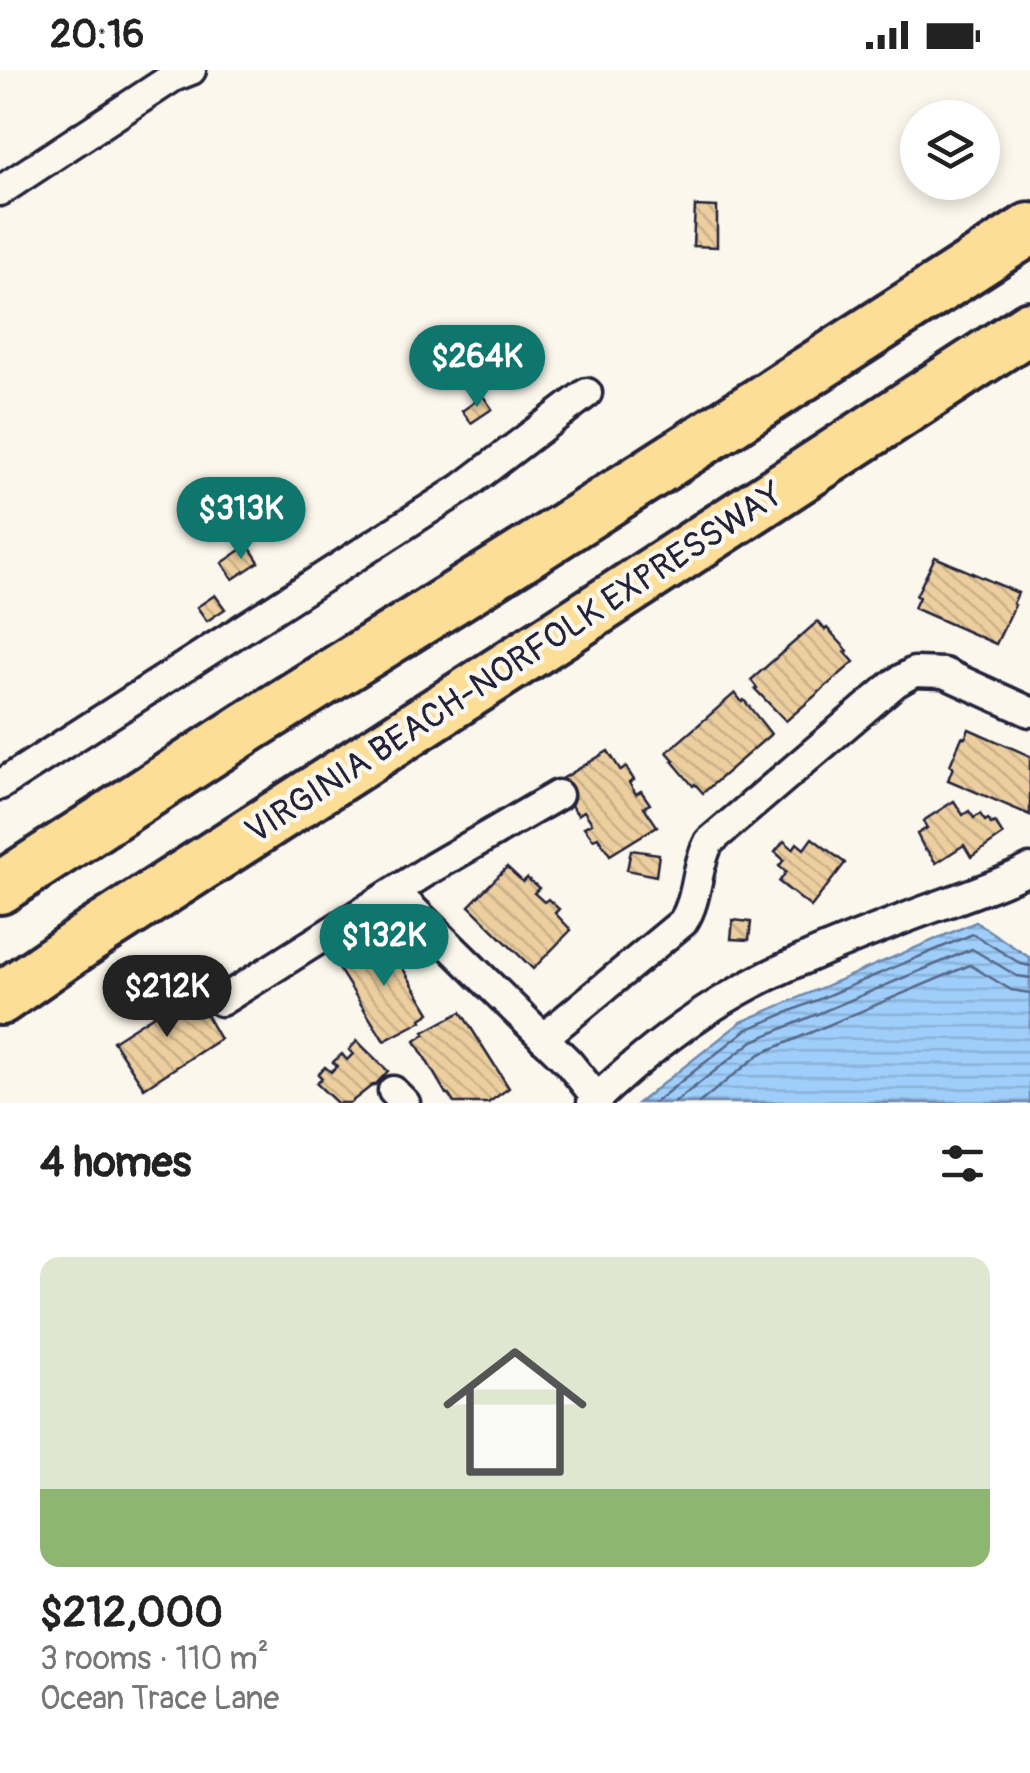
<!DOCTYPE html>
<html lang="en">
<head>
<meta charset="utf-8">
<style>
	:root { --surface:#fff; --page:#f6f6f6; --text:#222; --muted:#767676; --accent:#0f766e }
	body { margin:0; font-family:Pangolin,sans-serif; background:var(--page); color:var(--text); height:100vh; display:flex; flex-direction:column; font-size:38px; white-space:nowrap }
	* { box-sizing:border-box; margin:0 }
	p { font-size:32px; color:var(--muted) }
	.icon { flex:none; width:55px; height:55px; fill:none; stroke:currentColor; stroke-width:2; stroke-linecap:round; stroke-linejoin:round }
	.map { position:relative; height:1033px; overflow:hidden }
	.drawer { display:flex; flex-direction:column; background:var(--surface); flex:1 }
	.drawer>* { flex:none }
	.fabs { position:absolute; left:900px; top:30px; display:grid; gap:20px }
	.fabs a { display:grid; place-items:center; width:100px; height:100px; border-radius:50%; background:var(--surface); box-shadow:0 5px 15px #0003; font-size:50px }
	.price { position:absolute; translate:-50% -85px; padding:0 22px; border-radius:35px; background:var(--accent); color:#fff; font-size:32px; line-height:65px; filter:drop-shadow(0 2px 5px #0008) }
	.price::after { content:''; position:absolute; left:50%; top:60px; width:30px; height:22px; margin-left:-15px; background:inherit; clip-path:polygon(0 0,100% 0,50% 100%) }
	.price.on { background:#222; color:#fff }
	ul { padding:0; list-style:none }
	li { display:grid; align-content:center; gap:20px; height:530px; padding:0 40px }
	li span { display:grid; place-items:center; height:310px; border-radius:20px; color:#555 }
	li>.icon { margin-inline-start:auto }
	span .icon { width:180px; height:180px; fill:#fffc; stroke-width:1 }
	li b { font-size:42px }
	h2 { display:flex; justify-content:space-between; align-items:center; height:120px; padding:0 40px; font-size:42px }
	.status { display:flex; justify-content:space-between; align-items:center; height:70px; padding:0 50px; background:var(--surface); direction:ltr }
	.status svg { height:28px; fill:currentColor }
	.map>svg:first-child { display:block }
</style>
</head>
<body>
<div class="status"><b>20:16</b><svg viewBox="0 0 49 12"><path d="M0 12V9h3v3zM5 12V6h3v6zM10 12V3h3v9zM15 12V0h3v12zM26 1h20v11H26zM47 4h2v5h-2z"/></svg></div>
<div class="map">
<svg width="1030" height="1033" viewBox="0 0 1030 1033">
	<defs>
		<pattern id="water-rules" width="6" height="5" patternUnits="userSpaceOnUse" patternTransform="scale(2.5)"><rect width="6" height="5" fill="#a0cefb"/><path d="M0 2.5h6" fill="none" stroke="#8ab1d8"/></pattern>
		<pattern id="building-back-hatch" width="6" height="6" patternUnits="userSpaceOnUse" patternTransform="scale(2.5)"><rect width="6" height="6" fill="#ecce9f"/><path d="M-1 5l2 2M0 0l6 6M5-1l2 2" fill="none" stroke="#cab18a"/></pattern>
	</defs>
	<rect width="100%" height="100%" fill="#fbf7ec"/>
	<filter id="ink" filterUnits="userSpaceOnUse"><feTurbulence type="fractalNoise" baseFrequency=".01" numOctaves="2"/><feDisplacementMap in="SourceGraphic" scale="20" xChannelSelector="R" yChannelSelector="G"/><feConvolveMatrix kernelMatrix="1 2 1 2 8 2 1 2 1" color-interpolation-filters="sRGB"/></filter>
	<g filter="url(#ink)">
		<polygon fill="url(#water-rules)" stroke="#6e89ae" stroke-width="2.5" points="976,852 1030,888 1030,1033 638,1033 741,952"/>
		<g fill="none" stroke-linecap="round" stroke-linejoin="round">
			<g stroke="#546788" stroke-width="2.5">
				<polyline points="654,1033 746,960 973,864 1021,894 1030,896"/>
				<polyline points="674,1033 753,971 972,879 1017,906 1030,908"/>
				<polyline points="699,1033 760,984 970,895 1011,920 1030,923"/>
			</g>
		</g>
		<g fill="url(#building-back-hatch)" stroke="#22223b" stroke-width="2.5">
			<polygon points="695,136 717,137 717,177 693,176"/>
			<polygon points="483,326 492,339 471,353 462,341"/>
			<polygon points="248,475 259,492 233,509 222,493"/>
			<polygon points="935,487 1018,523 1013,534 1015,535 996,574 914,538 919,527 916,526"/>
			<polygon points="215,525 225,539 207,551 197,537"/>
			<polygon points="818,551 825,560 827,558 848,581 845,582 854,592 786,651 755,619 757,618 751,610"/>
			<polygon points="735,623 742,632 744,630 771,664 703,723 695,714 693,716 672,691 674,690 667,682"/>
			<polygon points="969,659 1030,686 1030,745 948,710 953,697 950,695 962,667 965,668"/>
			<polygon points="608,681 621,701 626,697 634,710 629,713 636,724 641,721 650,734 644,737 657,756 610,785 598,767 593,769 584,757 592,753 584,741 578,745 568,731 574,728 562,709"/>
			<polygon points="954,731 963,745 969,741 974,748 980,744 985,751 988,749 991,754 995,752 1003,765 971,787 964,775 936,793 926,779 925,780 917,764 927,758 923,751"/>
			<polygon points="812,768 845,793 811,837 779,812 786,802 779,796 784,790 775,782 784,771 793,779 797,773 804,779"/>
			<polygon points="631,780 659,784 656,806 627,800"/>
			<polygon points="507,797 523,812 527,808 539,818 534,823 544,832 548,829 559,839 555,843 571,860 533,899 469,836"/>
			<polygon points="733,850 751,852 749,870 731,869"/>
			<polygon points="383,866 430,943 421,949 422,951 384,971 337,896"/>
			<polygon points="190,922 196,932 198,931 220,969 144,1018 113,971"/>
			<polygon points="461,942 509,1018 488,1033 454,1033 448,1024 446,1024 415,971 425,964 424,962"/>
			<polygon points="357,971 388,1001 375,1015 374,1014 350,1033 337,1033 316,1013 322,1008 318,1004 325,997 331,1002 337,996 333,992 342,984 347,990 353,984 349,980"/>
		</g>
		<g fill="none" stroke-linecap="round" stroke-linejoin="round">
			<g stroke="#22223b" stroke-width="35">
				<g id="minor">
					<polyline points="0,121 173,7 191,0"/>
					<polyline points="0,715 462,418 587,323"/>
					<polyline points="395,822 568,992 597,1028"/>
					<polyline points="221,931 432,798 558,725"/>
					<path d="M543,968L683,852C699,827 695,798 709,772L895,613L914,602L944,603L1030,642"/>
					<polyline points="393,1021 405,1033"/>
					<path d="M592,1033C636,991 685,951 739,921C792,891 852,869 908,847C949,831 991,819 1030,799"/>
				</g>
			</g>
			<g stroke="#22223b" stroke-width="58">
				<g id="motorway">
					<polyline points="0,818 248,657 539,475 1030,159"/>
					<polyline points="0,929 91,866 581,550 1030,257"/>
				</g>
			</g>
			<use href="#minor" stroke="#fbf7ec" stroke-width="28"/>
			<use href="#motorway" stroke="#fdde96" stroke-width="50"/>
		</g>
	</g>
	<g text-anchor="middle" stroke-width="9" stroke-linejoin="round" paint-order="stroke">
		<g font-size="35" fill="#22223b" stroke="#fbf7ec">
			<text transform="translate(514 592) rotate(-33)" y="12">VIRGINIA BEACH-NORFOLK EXPRESSWAY</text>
		</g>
	</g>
</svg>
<div class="fabs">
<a><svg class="icon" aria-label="layers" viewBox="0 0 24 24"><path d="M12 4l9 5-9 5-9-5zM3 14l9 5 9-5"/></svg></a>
</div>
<b class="price" style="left:477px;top:340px">$264K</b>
<b class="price" style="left:241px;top:492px">$313K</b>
<b class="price" style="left:384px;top:919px">$132K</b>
<b class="price on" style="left:167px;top:970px">$212K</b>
</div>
<section class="drawer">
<h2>4 homes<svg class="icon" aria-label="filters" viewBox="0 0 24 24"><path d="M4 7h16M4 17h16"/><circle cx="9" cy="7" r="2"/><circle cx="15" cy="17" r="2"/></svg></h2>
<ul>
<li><span style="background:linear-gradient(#dfe7d0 75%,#8fb573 0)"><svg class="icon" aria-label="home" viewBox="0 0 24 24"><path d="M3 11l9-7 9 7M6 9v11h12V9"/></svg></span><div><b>$212,000</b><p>3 rooms · 110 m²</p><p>Ocean Trace Lane</p></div></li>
</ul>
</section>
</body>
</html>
